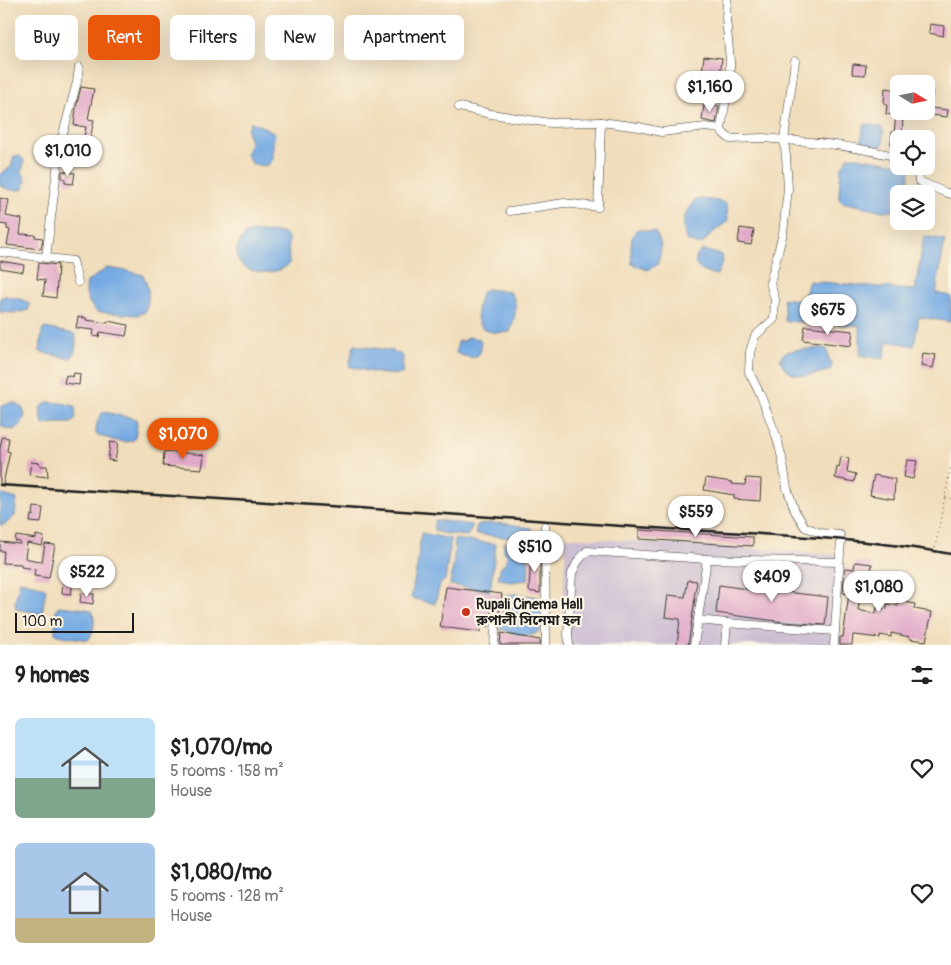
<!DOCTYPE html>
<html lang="en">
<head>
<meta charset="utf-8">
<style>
	:root { --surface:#fff; --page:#f6f6f6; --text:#222; --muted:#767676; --accent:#ea580c }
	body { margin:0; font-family:Pangolin,"Noto Sans Bengali",sans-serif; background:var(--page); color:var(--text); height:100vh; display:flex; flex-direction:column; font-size:19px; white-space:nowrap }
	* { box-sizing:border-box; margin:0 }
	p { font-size:16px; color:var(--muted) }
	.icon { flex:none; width:28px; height:28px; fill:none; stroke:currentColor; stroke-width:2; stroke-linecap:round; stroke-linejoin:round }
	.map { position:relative; height:645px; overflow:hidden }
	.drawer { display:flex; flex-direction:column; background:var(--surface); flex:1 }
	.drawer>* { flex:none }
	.hud { position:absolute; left:15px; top:15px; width:500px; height:45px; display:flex; gap:10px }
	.needle { width:32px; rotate:100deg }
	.controls { position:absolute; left:890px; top:75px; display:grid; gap:10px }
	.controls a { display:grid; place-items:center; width:45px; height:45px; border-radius:8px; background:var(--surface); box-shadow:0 5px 20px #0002; font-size:25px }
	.scale { position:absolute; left:15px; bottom:12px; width:119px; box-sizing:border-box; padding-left:5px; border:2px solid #1c1c1c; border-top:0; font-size:14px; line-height:18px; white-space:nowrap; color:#1c1c1c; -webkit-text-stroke:4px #fcf5e5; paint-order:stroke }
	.price { position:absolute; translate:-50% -42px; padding:0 11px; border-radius:18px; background:#fff; color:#222; font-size:16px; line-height:32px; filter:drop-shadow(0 1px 2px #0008) }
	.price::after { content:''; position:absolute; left:50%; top:30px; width:15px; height:11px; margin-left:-8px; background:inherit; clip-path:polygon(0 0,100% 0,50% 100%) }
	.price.current { background:var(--accent); color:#fff }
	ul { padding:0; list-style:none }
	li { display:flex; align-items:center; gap:15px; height:125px; padding:0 15px }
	li span { display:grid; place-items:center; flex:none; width:140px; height:100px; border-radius:8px; color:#555 }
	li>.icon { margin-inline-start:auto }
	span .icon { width:60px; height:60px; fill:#fffc; stroke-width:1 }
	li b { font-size:21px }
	h2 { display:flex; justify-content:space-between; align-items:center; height:60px; padding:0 15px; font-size:21px }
	.pill { padding:0 18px; border-radius:8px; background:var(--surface); box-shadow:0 5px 20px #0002; font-size:18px; line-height:45px }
	.pill.current { background:var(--accent); color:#fff }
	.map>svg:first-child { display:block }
</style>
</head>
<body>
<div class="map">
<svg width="951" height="645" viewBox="0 0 951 645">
	<rect width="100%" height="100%" fill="#fcf5e5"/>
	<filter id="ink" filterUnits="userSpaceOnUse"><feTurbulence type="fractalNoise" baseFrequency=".02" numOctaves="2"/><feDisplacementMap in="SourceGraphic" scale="10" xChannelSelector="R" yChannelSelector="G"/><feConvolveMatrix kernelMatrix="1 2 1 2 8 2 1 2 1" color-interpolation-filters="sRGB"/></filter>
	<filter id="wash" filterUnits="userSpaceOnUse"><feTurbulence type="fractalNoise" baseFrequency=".0096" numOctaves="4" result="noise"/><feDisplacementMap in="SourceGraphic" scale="20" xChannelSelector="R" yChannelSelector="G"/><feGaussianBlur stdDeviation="1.12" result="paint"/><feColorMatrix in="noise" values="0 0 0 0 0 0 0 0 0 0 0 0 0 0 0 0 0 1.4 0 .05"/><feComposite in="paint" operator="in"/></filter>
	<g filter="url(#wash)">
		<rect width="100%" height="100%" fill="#f0ddbb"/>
		<polygon fill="#ccbed3" points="566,537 842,555 835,645 562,645"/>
		<g fill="#75aae3" stroke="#486380">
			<polygon points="251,122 266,128 275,133 273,143 273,159 267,166 252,164 246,154 250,143 247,129"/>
			<path d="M868,124L881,127L884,132L883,145C877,150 868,146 861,145L863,128L865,125Z"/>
			<path d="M14,156H20L24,160L22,173C28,180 26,183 22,190H11L0,186V174L11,167Z"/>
			<polygon points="848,157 857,157 899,164 899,166 908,166 910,170 907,194 899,194 899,211 883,211 842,202 839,199 839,192 841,168"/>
			<path d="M702,199L719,201L727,204L728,221L712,233L702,244H696L686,240C681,222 684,214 695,200Z"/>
			<path d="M637,229L655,232C663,244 662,251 657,265L648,270L632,264C631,253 629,237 637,229Z"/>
			<path d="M260,232L283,233L288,238L289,264C269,283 214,268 247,233Z"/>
			<polygon points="924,236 945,240 936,293 951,296 951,322 919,317 914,346 887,341 884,359 860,355 860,326 785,321 783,298 803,301 809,281 915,290"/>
			<path d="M703,250L722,255L723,261L717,275C712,274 706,273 701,270C692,264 695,255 703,250Z"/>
			<path d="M107,268L127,271L143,275C150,291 150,296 145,312L137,315L97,312C88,303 84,295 87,282Z"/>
			<path d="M488,289L510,292C511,295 514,297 514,299C518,309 513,323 510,332C489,334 473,331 478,306C479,301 480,296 482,291Z"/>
			<polygon points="5,296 21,299 29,303 29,310 15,313 0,312 0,298"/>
			<path d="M46,328L75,334C77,342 76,352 71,358H66L40,352L42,330Z"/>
			<path d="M468,337L480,339C485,360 471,360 456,353L458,341H464Z"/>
			<path d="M354,345L393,351L403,356L402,374C385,376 365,371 349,366Z"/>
			<path d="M822,348L827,349L829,359L833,363L830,370C819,374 797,380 787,370C784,368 782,363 780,360L784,353C796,348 809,350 822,348Z"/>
			<path d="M13,402L22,407L25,415L21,425L13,430L2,427C0,422 0,412 1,406Z"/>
			<polygon points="48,402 62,403 75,406 76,419 71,423 55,423 43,425 40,408"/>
			<path d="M104,412L136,419L137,425L135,439C126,446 109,438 99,436L96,434C96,427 97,416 104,412Z"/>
			<polygon points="0,494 17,499 15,516 4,525 0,525"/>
			<polygon points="435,520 472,525 471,530 467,536 441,533 434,530 434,524"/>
			<polygon points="489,523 509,524 531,528 532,533 529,537 522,539 475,534 477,525"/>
			<polygon points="421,533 451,539 445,580 440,584 435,604 411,598 417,567"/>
			<polygon points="455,539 496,544 490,591 450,585 454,560"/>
			<polygon points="504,542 529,547 528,580 510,582 498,578 500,569 507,560 507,554 504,552"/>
			<polygon points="20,581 41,586 46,589 42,613 41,614 16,609 15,602"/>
			<path d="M516,594L539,597C540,606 542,616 541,625C539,643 510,633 500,629L505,595Z"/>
			<path d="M59,606L87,609L92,611C96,619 94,634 88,640L57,635L55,633L56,610Z"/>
		</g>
		<g id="blocks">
			<g fill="#e2aac9">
				<polygon points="930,24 944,26 943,36 929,33"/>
				<polygon points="704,56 722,58 720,76 702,73"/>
				<polygon points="853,64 866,65 865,75 852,74"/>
				<polygon points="81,87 94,89 88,119 94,120 89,144 83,143 86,127 74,125 76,108"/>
				<polygon points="885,88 899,90 899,101 895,100 894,115 886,114 887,104 884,104"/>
				<polygon points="926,89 933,90 930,108 948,110 947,117 931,115 930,119 902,115 902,111 926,111"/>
				<polygon points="704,105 719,106 716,123 702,120"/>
				<polygon points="896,116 903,117 902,133 915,135 915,139 899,139 899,146 891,145 892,132 894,132"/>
				<polygon points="62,171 75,173 73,184 65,183 65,179 62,178"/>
				<polygon points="0,198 9,200 6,216 22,219 20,234 35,235 35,237 43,238 41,249 7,245 10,230 7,229 7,225 0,224"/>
				<polygon points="740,228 754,230 751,245 738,243"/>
				<polygon points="0,261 24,265 23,272 0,268"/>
				<polygon points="39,263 58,265 56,298 43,296 45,280 37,279"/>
				<polygon points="78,317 86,318 86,320 108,323 108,321 128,325 126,336 100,332 99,337 93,336 94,330 76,328"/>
				<polygon points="805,326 853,331 851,346 803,340"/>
				<polygon points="923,353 936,355 933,368 921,366"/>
				<polygon points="74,373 80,374 79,385 64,383 66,375 73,377"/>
				<polygon points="2,437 9,438 7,451 10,452 3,484 0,484 0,449"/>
				<polygon points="110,442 118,443 115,461 108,460"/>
				<polygon points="164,451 204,455 202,469 163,466"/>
				<polygon points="841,457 849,458 847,472 856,474 854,482 835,478 837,467 839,468"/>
				<polygon points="907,460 917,461 913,479 904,477"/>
				<polygon points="31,462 40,463 40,466 47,466 48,477 29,475"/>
				<polygon points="874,475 895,479 894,499 870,495"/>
				<polygon points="706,478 732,482 732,484 745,485 746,478 761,479 760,501 734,499 734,495 704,490"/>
				<polygon points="34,507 43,508 41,523 30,522 31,515 33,516"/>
				<polygon points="639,530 753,537 753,546 639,539"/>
				<polygon points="36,535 44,537 42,546 27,543 25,558 42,562 45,544 55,545 49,578 34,576 35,569 21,567 21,564 3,563 4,551 0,551 0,542 20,544 20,542 15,541 16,536 36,539"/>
				<polygon points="531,552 540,553 540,593 529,591"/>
				<polygon points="855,562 872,564 869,588 862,587 858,610 876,614 877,607 887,609 887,604 898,606 899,601 915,604 914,609 932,612 926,641 910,639 910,637 891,633 891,637 880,635 880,638 855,635 853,635 852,645 840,645 840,637 843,637 849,594 843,593 845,568 854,569"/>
				<polygon points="763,568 779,570 777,591 828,597 825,625 784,622 716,613 719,585 760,591"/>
				<polygon points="63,580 73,581 71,594 62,593"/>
				<polygon points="688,580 697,581 694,598 695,598 688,645 677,645 680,619 665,617 668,595 685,597"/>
				<polygon points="446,587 502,594 499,614 490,613 488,627 481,626 480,632 440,627"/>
				<polygon points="81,593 94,594 93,604 80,602"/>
				<polygon points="501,633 540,640 540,645 500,645"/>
			</g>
		</g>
	</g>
	<g filter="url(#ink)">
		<use href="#blocks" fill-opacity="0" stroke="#3c3934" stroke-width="1"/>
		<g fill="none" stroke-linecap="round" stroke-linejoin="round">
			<g stroke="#3c3934" stroke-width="9">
				<g id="minor">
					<polyline points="727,0 726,18 730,61 730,74 721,129 723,133 730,139 764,138 784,140 786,156 788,189 783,233 770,283 775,299 774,319 755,336 750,352 749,372 761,396 777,438 782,458 787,488 795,511 805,527 821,533 840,535 841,539 834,645"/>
					<path d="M795,61L784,140C823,142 861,148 899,157"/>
					<polyline points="459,107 491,114 550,123 601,122 639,127 661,132 706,127 721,129"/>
					<polyline points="917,166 919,181 944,192 951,194"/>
					<polyline points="510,211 564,203 598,207 601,122"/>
					<polyline points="0,252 73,261 78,282"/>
					<polyline points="46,258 60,145 77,82 79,67"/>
					<polyline points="545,526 546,645"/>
					<polyline points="698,620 727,623"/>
					<polyline points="494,645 496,619"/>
					<polyline points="569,645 568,634 572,573 578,561 587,551 707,559 839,562"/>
					<polyline points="694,645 707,559"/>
					<polyline points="725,645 727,623 835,631"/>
				</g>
			</g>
			<g stroke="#3c3934" stroke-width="1" stroke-dasharray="1 4" stroke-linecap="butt">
				<polyline points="945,497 951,499"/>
				<polyline points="935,548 951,465"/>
			</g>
			<use href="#minor" stroke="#fff" stroke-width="8"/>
			<path stroke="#1c1c1c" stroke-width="2.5" d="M0,485C207,498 415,511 622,526C731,534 843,534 951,554"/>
		</g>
	</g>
	<circle fill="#c8321e" stroke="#fcf5e5" stroke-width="2" cx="466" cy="612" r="5"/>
	<g text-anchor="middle" stroke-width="4.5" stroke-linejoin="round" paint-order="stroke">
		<g font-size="14" font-weight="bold" fill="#1c1c1c" stroke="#fcf5e5" text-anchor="start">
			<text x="476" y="609">Rupali Cinema Hall<tspan x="476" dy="16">রুপালী সিনেমা হল</tspan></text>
		</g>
	</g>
</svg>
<div class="controls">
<a><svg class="needle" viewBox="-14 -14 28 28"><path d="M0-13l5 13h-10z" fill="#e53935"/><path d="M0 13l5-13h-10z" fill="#767676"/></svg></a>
<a><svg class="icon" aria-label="locate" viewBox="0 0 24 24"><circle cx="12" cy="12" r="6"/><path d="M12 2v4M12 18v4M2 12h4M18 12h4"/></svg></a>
<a><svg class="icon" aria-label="layers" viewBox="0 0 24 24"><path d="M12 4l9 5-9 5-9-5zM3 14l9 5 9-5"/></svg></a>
</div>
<div class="scale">100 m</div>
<b class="price" style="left:710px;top:113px">$1,160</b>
<b class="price" style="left:68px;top:177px">$1,010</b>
<b class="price" style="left:828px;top:336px">$675</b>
<b class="price current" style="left:183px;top:460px">$1,070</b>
<b class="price" style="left:696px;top:538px">$559</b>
<b class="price" style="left:535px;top:573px">$510</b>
<b class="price" style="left:87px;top:598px">$522</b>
<b class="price" style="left:772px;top:603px">$409</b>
<b class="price" style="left:879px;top:613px">$1,080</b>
<div class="hud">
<a class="pill">Buy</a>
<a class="pill current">Rent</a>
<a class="pill">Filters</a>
<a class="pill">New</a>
<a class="pill">Apartment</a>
</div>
</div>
<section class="drawer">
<h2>9 homes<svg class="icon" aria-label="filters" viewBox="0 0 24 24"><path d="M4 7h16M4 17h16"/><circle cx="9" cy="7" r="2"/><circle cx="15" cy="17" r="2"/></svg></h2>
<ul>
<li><span style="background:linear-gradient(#bfe0f5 60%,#7fa58c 0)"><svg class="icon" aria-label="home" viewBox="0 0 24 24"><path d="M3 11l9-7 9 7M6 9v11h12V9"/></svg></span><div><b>$1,070/mo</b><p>5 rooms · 158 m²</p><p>House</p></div><svg class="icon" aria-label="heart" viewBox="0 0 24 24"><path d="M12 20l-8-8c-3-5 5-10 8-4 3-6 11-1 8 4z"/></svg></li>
<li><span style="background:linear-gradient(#a9c7e8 75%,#c2b280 0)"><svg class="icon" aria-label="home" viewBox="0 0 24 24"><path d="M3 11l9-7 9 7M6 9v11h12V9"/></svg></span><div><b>$1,080/mo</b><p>5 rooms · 128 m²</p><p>House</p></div><svg class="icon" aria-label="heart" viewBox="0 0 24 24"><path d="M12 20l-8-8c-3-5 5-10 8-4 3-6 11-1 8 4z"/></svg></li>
</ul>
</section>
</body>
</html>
